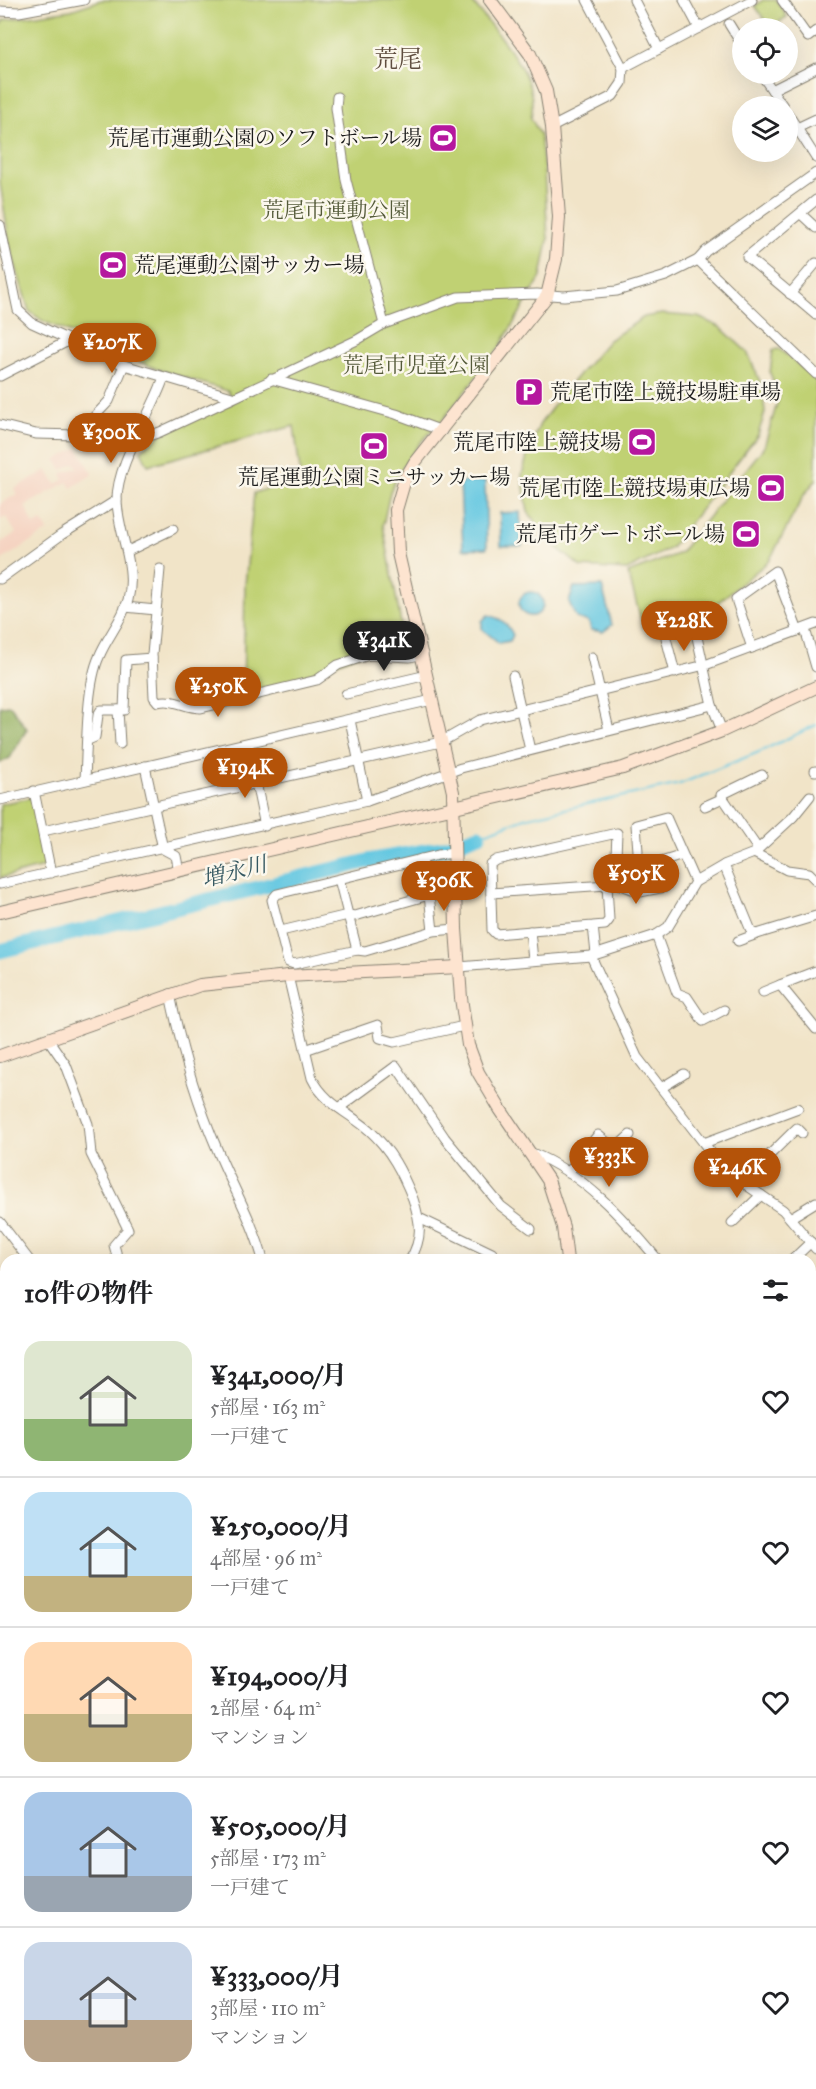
<!DOCTYPE html>
<html lang="ja">
<head>
<meta charset="utf-8">
<style>
	:root { --surface:#fff; --page:#f6f6f6; --text:#202124; --muted:#757577; --line:#e0e0e0; --accent:#b45309 }
	body { margin:0; font-family:"IM FELL Great Primer","Noto Serif JP",serif; background:var(--page); color:var(--text); height:100vh; display:flex; flex-direction:column; font-size:22px; white-space:nowrap }
	* { box-sizing:border-box; margin:0 }
	p { font-size:20px; color:var(--muted) }
	.icon { flex:none; width:33px; height:33px; fill:none; stroke:currentColor; stroke-width:2; stroke-linecap:round; stroke-linejoin:round }
	.map { position:relative; flex:1; overflow:hidden }
	.drawer { position:absolute; left:0px; top:1254px; width:816px; height:836px; display:flex; flex-direction:column; background:var(--surface); border-radius:18px 18px 0 0; box-shadow:0 6px 24px #0002 }
	.drawer>* { flex:none }
	.buttons { position:absolute; left:732px; top:18px; display:grid; gap:12px }
	.buttons a { display:grid; place-items:center; width:66px; height:66px; border-radius:50%; background:var(--surface); box-shadow:0 6px 24px #0002; font-size:30px }
	.price { position:absolute; translate:-50% -51px; padding:0 14px; border-radius:21px; background:var(--accent); color:#fff; font-size:20px; line-height:39px; filter:drop-shadow(0 2px 3px #0008) }
	.price::after { content:''; position:absolute; left:50%; top:36px; width:18px; height:14px; margin-left:-9px; background:inherit; clip-path:polygon(0 0,100% 0,50% 100%) }
	.price.current { background:#222; color:#fff }
	ul { padding:0; list-style:none }
	li { display:flex; align-items:center; gap:18px; height:150px; padding:0 24px }
	li+li { border-top:2px solid var(--line) }
	li span { display:grid; place-items:center; flex:none; width:168px; height:120px; border-radius:18px; color:#555 }
	li>.icon { margin-inline-start:auto }
	span .icon { width:72px; height:72px; fill:#fffc; stroke-width:1 }
	li b { font-size:26px }
	h2 { display:flex; justify-content:space-between; align-items:center; height:72px; padding:0 24px; font-size:26px }
	.map>svg:first-child { display:block }
</style>
</head>
<body>
<div class="map">
<svg width="816" height="2089" viewBox="0 0 816 2089">
	<rect width="100%" height="100%" fill="#fbf7ec"/>
	<filter id="ink" filterUnits="userSpaceOnUse"><feTurbulence type="fractalNoise" baseFrequency=".0167" numOctaves="2"/><feDisplacementMap in="SourceGraphic" scale="12" xChannelSelector="R" yChannelSelector="G"/><feConvolveMatrix kernelMatrix="1 2 1 2 8 2 1 2 1" color-interpolation-filters="sRGB"/></filter>
	<filter id="wash" filterUnits="userSpaceOnUse"><feTurbulence type="fractalNoise" baseFrequency=".008" numOctaves="4" result="noise"/><feDisplacementMap in="SourceGraphic" scale="24" xChannelSelector="R" yChannelSelector="G"/><feGaussianBlur stdDeviation="1.35" result="paint"/><feColorMatrix in="noise" values="0 0 0 0 0 0 0 0 0 0 0 0 0 0 0 0 0 1.4 0 .05"/><feComposite in="paint" operator="in"/></filter>
	<g filter="url(#wash)">
		<rect width="100%" height="100%" fill="#f1e4c8"/>
		<polygon fill="#f5d3c1" points="78,448 93,474 71,488 67,482 25,506 34,525 42,521 48,531 0,561 0,543 16,533 6,517 0,520 0,504 17,494 14,489 47,470 56,484 64,480 61,474 78,467 75,463 62,470 56,460"/>
		<g fill="#c0d173" stroke="#6e7648" stroke-width="1.5">
			<path d="M101,0H471C494,33 541,74 531,118L540,135L544,171L548,240L541,277L499,348L441,422L420,443L399,472L390,492L383,525L406,651L368,650L289,683L243,695L245,585L254,493L301,478L294,426L148,465L141,451C164,426 202,415 233,402L228,391L157,369L43,321L29,311L10,247L0,183V27L4,20L71,10Z"/>
			<polygon points="763,0 776,0 787,17 770,28 755,6"/>
			<polygon points="662,314 698,317 720,327 747,352 762,386 765,412 758,435 671,548 627,570 581,567 550,542 528,512 522,475 529,449 540,424 567,388 609,340 644,317"/>
			<polygon points="779,349 816,379 816,480 804,495 769,561 702,615 643,627 628,573 680,553 764,447 779,397 770,373 773,350"/>
			<polygon points="34,797 47,866 0,878 0,804"/>
		</g>
		<g fill="#98b365" stroke="#5a6840" stroke-width="1.5">
			<polygon points="10,705 27,729 10,758 0,763 0,706"/>
			<polygon points="6,1895 6,2023 0,2022 0,1899"/>
		</g>
		<g fill="#63c7e1" stroke="#40727e" stroke-width="1.5">
			<polygon points="485,481 487,548 463,549 460,482"/>
			<polygon points="520,512 522,546 501,546 500,513"/>
			<polygon points="602,586 612,625 603,632 591,630 589,622 576,618 569,602 574,587"/>
			<circle cx="531" cy="604" r="12"/>
			<path d="M488,615C501,618 508,624 513,635L510,641L499,643L482,629V621Z"/>
		</g>
		<g fill="none" stroke-linecap="round" stroke-linejoin="round">
			<polyline stroke="#63c7e1" stroke-width="2" points="479,835 528,817 680,784 759,752 816,725"/>
			<polyline stroke="#63c7e1" stroke-width="15" points="0,951 368,861 443,848 479,835"/>
		</g>
	</g>
	<g filter="url(#ink)">
		<g fill="none" stroke-linecap="round" stroke-linejoin="round">
			<g stroke="#868072" stroke-width="11">
				<g id="street">
					<polyline points="587,0 623,68 752,0"/>
					<polyline points="634,0 659,49"/>
					<polyline points="684,0 699,28"/>
					<polyline points="782,0 808,37 816,31"/>
					<polyline points="0,11 19,12 84,0"/>
					<polyline points="729,24 742,45"/>
					<polyline points="761,74 783,106"/>
					<polyline points="772,90 816,68"/>
					<polyline points="337,97 336,108 346,180 384,324"/>
					<polyline points="788,114 816,158"/>
					<polyline points="552,127 613,96 622,83 623,68"/>
					<polyline points="797,128 816,119"/>
					<polyline points="816,200 747,257 816,315"/>
					<polyline points="801,214 816,228"/>
					<polyline points="0,225 18,310 32,323 124,365 232,397"/>
					<polyline points="698,260 816,374"/>
					<polyline points="790,294 816,263"/>
					<polyline points="0,376 70,340"/>
					<polyline points="271,379 396,414 442,431"/>
					<polyline points="0,425 36,434 77,435 109,401 124,365"/>
					<polyline points="137,440 160,432 289,372 357,340 384,324 458,297 537,294 564,296 617,291 666,276 698,260 706,251 816,173"/>
					<polyline points="128,551 173,529"/>
					<path d="M160,569L152,655L154,697L158,702C174,698 185,708 201,708L317,680L338,665L369,655L410,657L423,654"/>
					<polyline points="0,579 61,535 117,500"/>
					<polyline points="125,607 156,610"/>
					<polyline points="695,628 712,705"/>
					<polyline points="805,629 816,667"/>
					<polyline points="666,638 675,673"/>
					<polyline points="752,648 736,599 775,571 798,631"/>
					<polyline points="592,657 609,730"/>
					<polyline points="513,676 530,750"/>
					<polyline points="346,694 427,675"/>
					<polyline points="118,710 120,744"/>
					<polyline points="350,720 367,801"/>
					<polyline points="88,740 95,737 98,715 101,710 124,710 126,660 152,658"/>
					<polyline points="248,744 265,826"/>
					<polyline points="145,766 163,849 176,856 179,871"/>
					<polyline points="815,771 816,771"/>
					<path d="M85,779C87,746 86,686 99,657C107,637 122,621 128,600C137,566 118,534 117,501C116,463 152,414 164,377"/>
					<polyline points="34,791 51,873"/>
					<polyline points="0,800 432,700"/>
					<polyline points="705,806 723,798"/>
					<polyline points="43,831 441,742 480,720 705,665 816,624"/>
					<polyline points="758,849 721,795 762,775"/>
					<polyline points="754,853 793,817 810,796"/>
					<polyline points="683,855 636,870 638,851 636,825 666,817 695,882"/>
					<polyline points="724,865 752,933 757,934 816,916"/>
					<polyline points="339,879 357,950 294,964 288,962 272,900 277,894 438,855 454,853"/>
					<polyline points="611,881 640,892 665,887"/>
					<polyline points="0,884 367,801 461,768 712,705 722,731"/>
					<polyline points="491,893 607,885"/>
					<polyline points="429,895 433,931"/>
					<polyline points="593,926 496,934 492,930 490,864 496,860 617,833 615,879 607,885 609,920 605,925 593,926 596,954"/>
					<polyline points="281,931 348,915 355,916 429,895 421,859"/>
					<polyline points="530,931 533,960"/>
					<polyline points="656,935 677,993 687,997 703,1021 724,1010"/>
					<polyline points="738,941 757,934"/>
					<polyline points="357,950 365,951 433,931 456,929"/>
					<polyline points="591,956 637,1057 713,1155 736,1178 783,1210 816,1249"/>
					<polyline points="459,967 591,956 656,935 668,927 695,882 726,864 754,853 787,870 809,873 816,880"/>
					<polyline points="816,971 780,985 816,1029"/>
					<path d="M288,976L312,1078C324,1103 349,1113 369,1130C391,1150 402,1172 413,1199C421,1223 423,1238 410,1260"/>
					<polyline points="763,992 780,985"/>
					<path d="M170,994C181,1048 195,1098 217,1149C232,1186 253,1221 263,1260"/>
					<polyline points="48,1039 66,1065 88,1124 91,1154 128,1229 114,1245 118,1260"/>
					<polyline points="305,1050 378,1025 380,1038 394,1042 464,1026"/>
					<polyline points="661,1088 684,1074"/>
					<polyline points="339,1108 396,1066 445,1138 501,1206 531,1229"/>
					<polyline points="704,1143 798,1108"/>
					<path d="M532,1153C584,1174 623,1218 658,1260"/>
					<polyline points="568,1173 598,1135 615,1149 630,1135"/>
					<polyline points="742,1182 797,1128 802,1133"/>
					<polyline points="419,1218 492,1253 489,1260"/>
					<polyline points="790,1218 816,1202"/>
					<polyline points="0,1222 29,1260"/>
					<polyline points="732,1223 761,1195"/>
					<polyline points="792,1260 811,1242"/>
					<polyline points="0,1303 6,1299"/>
					<polyline points="0,1332 6,1340"/>
					<polyline points="810,1447 816,1450"/>
					<polyline points="0,1491 6,1497"/>
					<polyline points="810,1520 816,1515"/>
					<polyline points="810,1568 816,1571"/>
					<polyline points="0,1615 6,1631"/>
					<polyline points="0,1644 6,1641"/>
					<polyline points="0,1679 6,1682"/>
					<polyline points="0,1704 6,1703"/>
					<polyline points="0,1733 6,1731"/>
					<polyline points="810,1770 816,1774"/>
					<polyline points="2,1774 6,1820"/>
					<polyline points="0,2065 6,2065"/>
					<polyline points="68,2084 83,2089"/>
					<polyline points="251,2084 255,2089"/>
					<polyline points="317,2084 320,2089"/>
					<polyline points="372,2084 376,2089"/>
					<polyline points="432,2084 436,2089"/>
					<polyline points="485,2084 489,2089"/>
					<polyline points="161,2089 177,2084"/>
					<polyline points="413,2089 421,2084"/>
				</g>
			</g>
			<g stroke="#868072" stroke-width="14">
				<g id="secondary">
					<polyline points="490,0 530,54 546,91 552,127 559,217 556,259 547,296 415,462 405,479 396,510 398,553 453,792 456,929 461,998 468,1045 478,1072 500,1109 548,1180 563,1227 567,1260"/>
					<polyline points="0,912 623,768 722,731 816,687"/>
					<polyline points="0,1056 200,985 288,976 459,967"/>
					<polyline points="810,2047 816,2042"/>
					<polyline points="658,2084 659,2089"/>
					<polyline points="751,2089 759,2084"/>
				</g>
			</g>
			<use href="#street" stroke="#fff" stroke-width="9"/>
			<use href="#secondary" stroke="#fde4d0" stroke-width="12"/>
		</g>
	</g>
	<defs>
		<g id="stadium-square" transform="scale(1.5)"><rect x="-9" y="-9" width="18" height="18" rx="4" fill="#b5179e" stroke="#fbf7ec"/><path d="M0-5a6.5 5 0 1 0 0 10a6.5 5 0 1 0 0-10ZM-3.5-1.8h7v3.6h-7Z" fill="#fff"/></g>
		<g id="parking-square" transform="scale(1.5)"><rect x="-9" y="-9" width="18" height="18" rx="4" fill="#b5179e" stroke="#fbf7ec"/><path d="M-3.5-5.5H1a3.5 3.5 0 0 1 0 7H-1V5.5H-3.5ZM-1-3.4V-.6H.8a1.4 1.4 0 0 0 0-2.8Z" fill="#fff"/></g>
	</defs>
	<g fill-rule="evenodd">
		<use href="#stadium-square" x="443" y="138"/>
		<use href="#stadium-square" x="113" y="265"/>
		<use href="#parking-square" x="529" y="392"/>
		<use href="#stadium-square" x="642" y="442"/>
		<use href="#stadium-square" x="374" y="446"/>
		<use href="#stadium-square" x="771" y="488"/>
		<use href="#stadium-square" x="746" y="534"/>
	</g>
	<g text-anchor="middle" stroke-width="5" stroke-linejoin="round" paint-order="stroke">
		<g font-size="21" fill="#1c1c1c" stroke="#fbf7ec" text-anchor="end">
			<text x="422" y="145">荒尾市運動公園のソフトボール場</text>
			<text x="134" y="272" text-anchor="start">荒尾運動公園サッカー場</text>
			<text x="550" y="399" text-anchor="start">荒尾市陸上競技場駐車場</text>
			<text x="621" y="449">荒尾市陸上競技場</text>
			<text x="374" y="484" text-anchor="middle">荒尾運動公園ミニサッカー場</text>
			<text x="750" y="495">荒尾市陸上競技場東広場</text>
			<text x="725" y="541">荒尾市ゲートボール場</text>
		</g>
		<g font-size="21" fill="#555b3a" stroke="#fbf7ec">
			<text x="336" y="217">荒尾市運動公園</text>
			<text x="416" y="372">荒尾市児童公園</text>
		</g>
		<g font-size="22" font-style="italic" fill="#355861" stroke="#fbf7ec">
			<text transform="translate(234 871) rotate(-14)" y="8">増永川</text>
		</g>
		<g font-size="24" fill="#5f4d3f" stroke="#fbf7ec">
			<text x="398" y="67">荒尾</text>
		</g>
	</g>
</svg>
<div class="buttons">
<a><svg class="icon" aria-label="locate" viewBox="0 0 24 24"><circle cx="12" cy="12" r="6"/><path d="M12 2v4M12 18v4M2 12h4M18 12h4"/></svg></a>
<a><svg class="icon" aria-label="layers" viewBox="0 0 24 24"><path d="M12 4l9 5-9 5-9-5zM3 14l9 5 9-5"/></svg></a>
</div>
<b class="price" style="left:112px;top:374px">¥207K</b>
<b class="price" style="left:111px;top:464px">¥300K</b>
<b class="price" style="left:684px;top:652px">¥228K</b>
<b class="price current" style="left:384px;top:672px">¥341K</b>
<b class="price" style="left:218px;top:718px">¥250K</b>
<b class="price" style="left:245px;top:799px">¥194K</b>
<b class="price" style="left:636px;top:905px">¥505K</b>
<b class="price" style="left:444px;top:912px">¥306K</b>
<b class="price" style="left:609px;top:1188px">¥333K</b>
<b class="price" style="left:737px;top:1199px">¥246K</b>
<section class="drawer">
<h2>10件の物件<svg class="icon" aria-label="filters" viewBox="0 0 24 24"><path d="M4 7h16M4 17h16"/><circle cx="9" cy="7" r="2"/><circle cx="15" cy="17" r="2"/></svg></h2>
<ul>
<li><span style="background:linear-gradient(#dfe7d0 65%,#8fb573 0)"><svg class="icon" aria-label="home" viewBox="0 0 24 24"><path d="M3 11l9-7 9 7M6 9v11h12V9"/></svg></span><div><b>¥341,000/月</b><p>5部屋 · 163 m²</p><p>一戸建て</p></div><svg class="icon" aria-label="heart" viewBox="0 0 24 24"><path d="M12 20l-8-8c-3-5 5-10 8-4 3-6 11-1 8 4z"/></svg></li>
<li><span style="background:linear-gradient(#bfe0f5 70%,#c2b280 0)"><svg class="icon" aria-label="home" viewBox="0 0 24 24"><path d="M3 11l9-7 9 7M6 9v11h12V9"/></svg></span><div><b>¥250,000/月</b><p>4部屋 · 96 m²</p><p>一戸建て</p></div><svg class="icon" aria-label="heart" viewBox="0 0 24 24"><path d="M12 20l-8-8c-3-5 5-10 8-4 3-6 11-1 8 4z"/></svg></li>
<li><span style="background:linear-gradient(#ffd9b3 60%,#c2b280 0)"><svg class="icon" aria-label="home" viewBox="0 0 24 24"><path d="M3 11l9-7 9 7M6 9v11h12V9"/></svg></span><div><b>¥194,000/月</b><p>2部屋 · 64 m²</p><p>マンション</p></div><svg class="icon" aria-label="heart" viewBox="0 0 24 24"><path d="M12 20l-8-8c-3-5 5-10 8-4 3-6 11-1 8 4z"/></svg></li>
<li><span style="background:linear-gradient(#a9c7e8 70%,#9aa5b1 0)"><svg class="icon" aria-label="home" viewBox="0 0 24 24"><path d="M3 11l9-7 9 7M6 9v11h12V9"/></svg></span><div><b>¥505,000/月</b><p>5部屋 · 173 m²</p><p>一戸建て</p></div><svg class="icon" aria-label="heart" viewBox="0 0 24 24"><path d="M12 20l-8-8c-3-5 5-10 8-4 3-6 11-1 8 4z"/></svg></li>
<li><span style="background:linear-gradient(#c9d6e8 65%,#b9a48a 0)"><svg class="icon" aria-label="home" viewBox="0 0 24 24"><path d="M3 11l9-7 9 7M6 9v11h12V9"/></svg></span><div><b>¥333,000/月</b><p>3部屋 · 110 m²</p><p>マンション</p></div><svg class="icon" aria-label="heart" viewBox="0 0 24 24"><path d="M12 20l-8-8c-3-5 5-10 8-4 3-6 11-1 8 4z"/></svg></li>
</ul>
</section>
</div>
</body>
</html>
